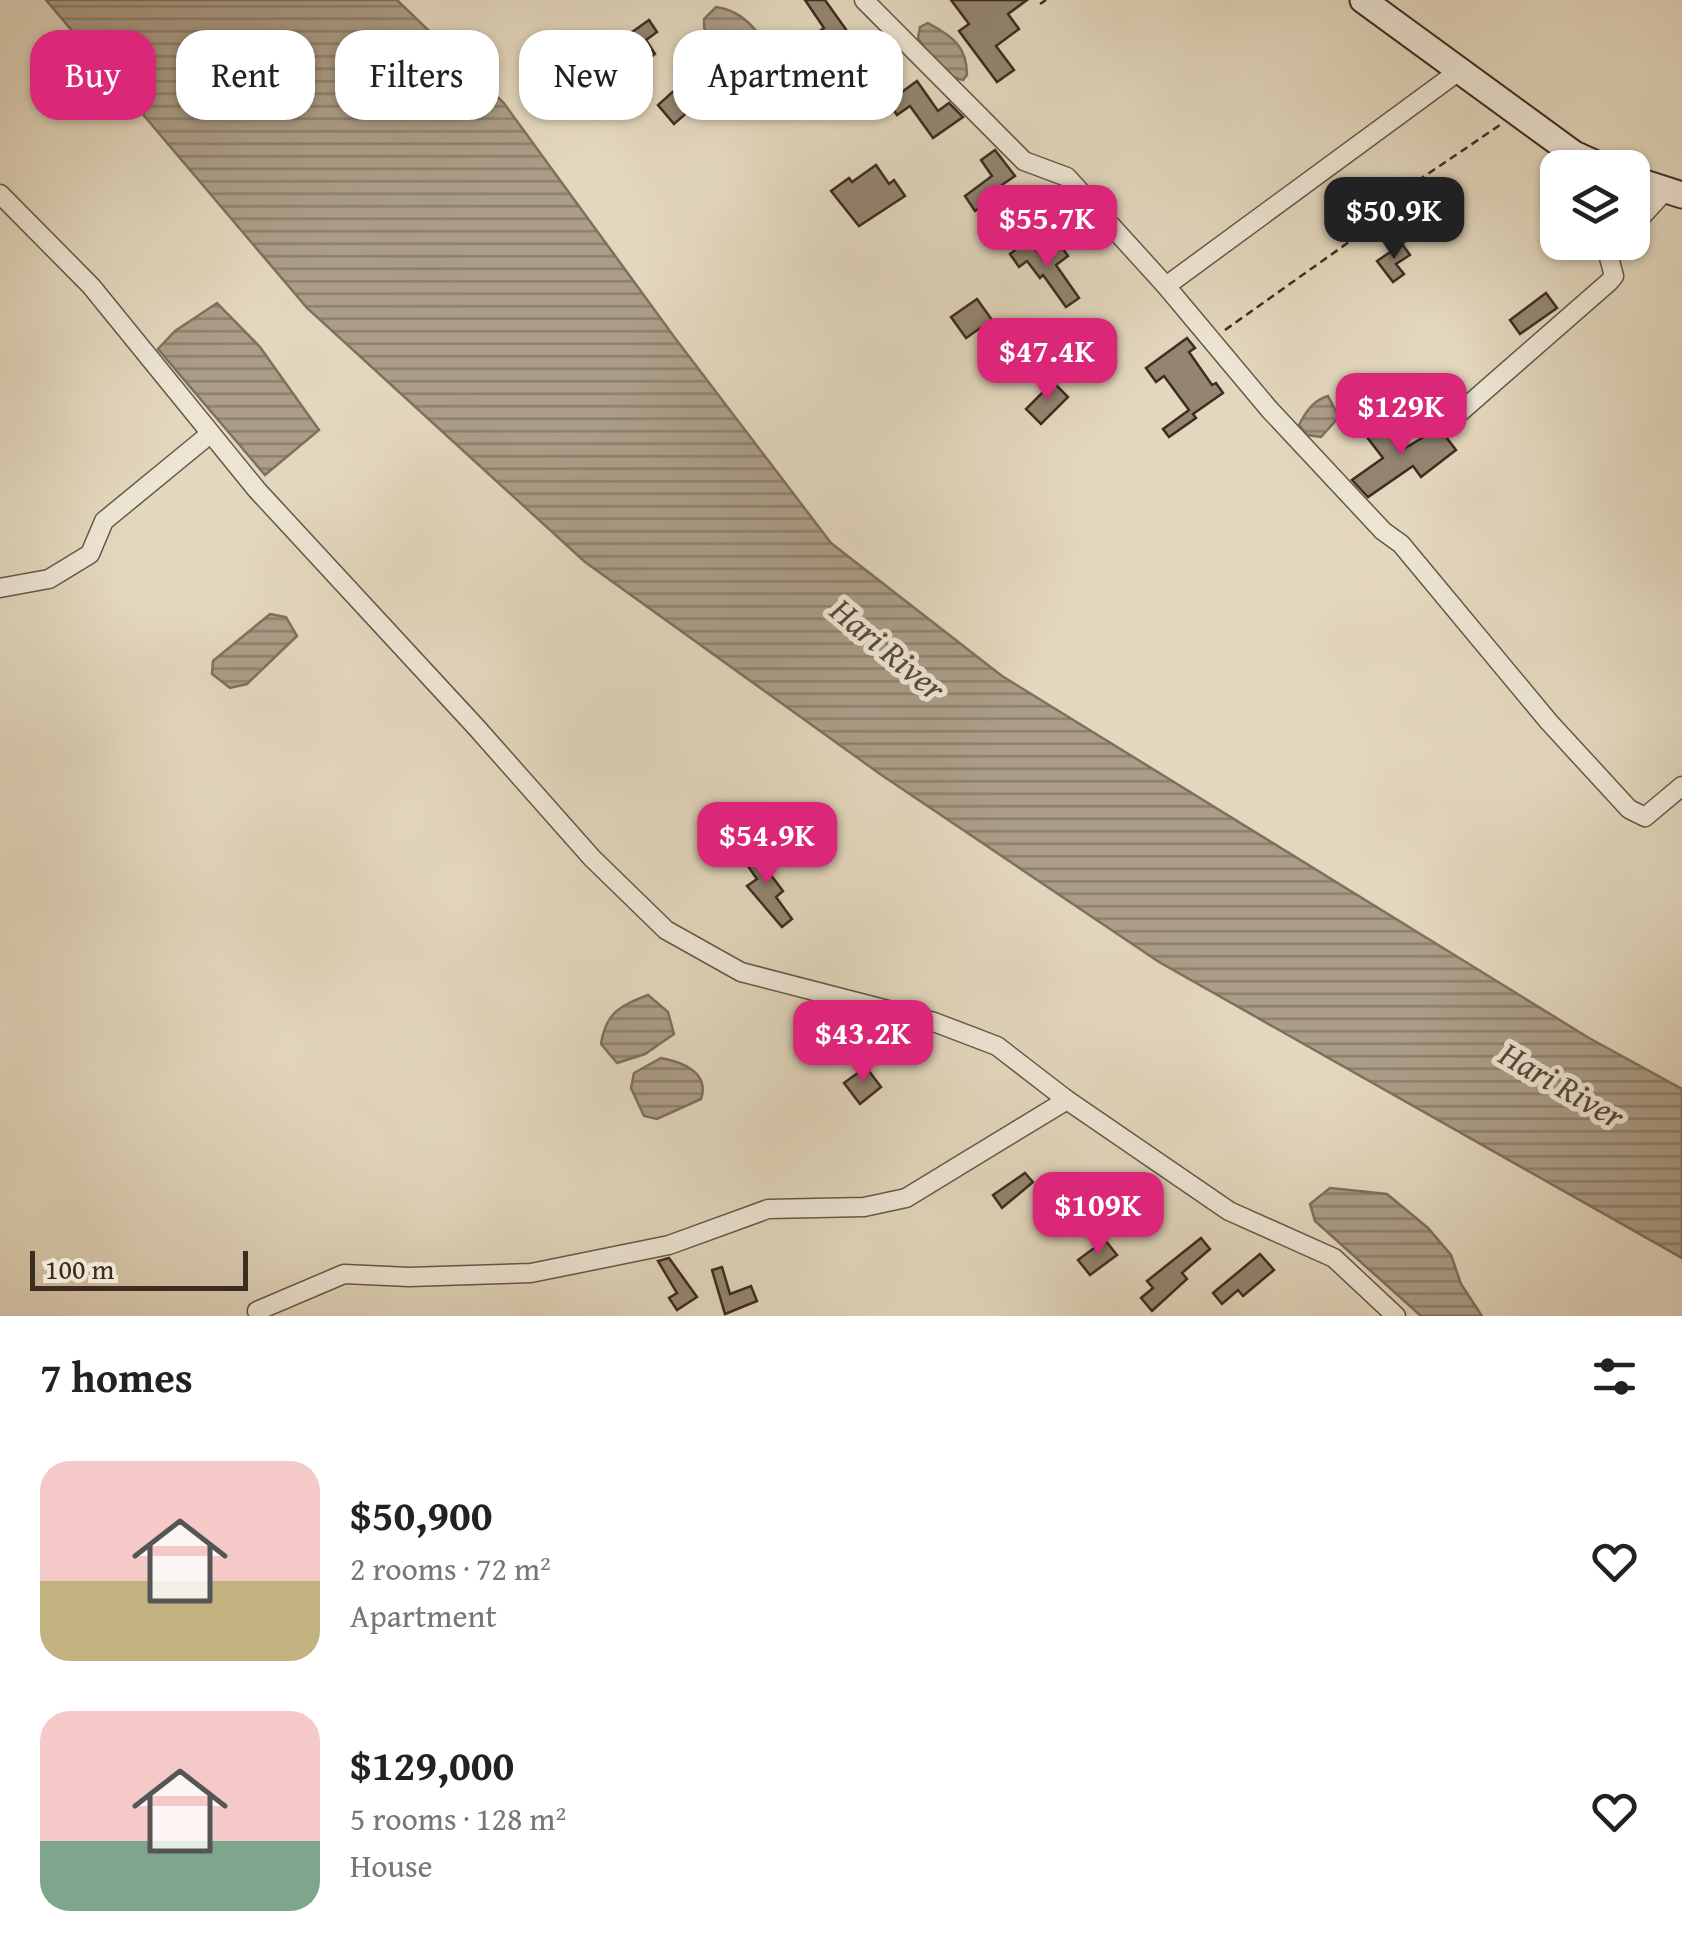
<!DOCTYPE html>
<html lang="en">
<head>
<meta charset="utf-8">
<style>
	:root { --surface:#fff; --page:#f2f2f2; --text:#222; --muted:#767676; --accent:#db2777 }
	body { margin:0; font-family:"Gentium Book Plus",serif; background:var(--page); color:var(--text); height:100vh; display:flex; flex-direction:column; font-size:38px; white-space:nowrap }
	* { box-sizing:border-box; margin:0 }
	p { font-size:32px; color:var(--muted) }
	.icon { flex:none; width:55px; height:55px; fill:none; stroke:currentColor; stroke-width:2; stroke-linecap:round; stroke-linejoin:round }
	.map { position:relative; height:1316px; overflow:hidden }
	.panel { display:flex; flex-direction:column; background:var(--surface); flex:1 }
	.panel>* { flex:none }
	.guide { position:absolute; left:30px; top:30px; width:1000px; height:90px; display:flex; gap:20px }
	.buttons { position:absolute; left:1540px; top:150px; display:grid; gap:20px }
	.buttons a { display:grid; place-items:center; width:110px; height:110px; border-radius:20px; background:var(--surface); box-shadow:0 2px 8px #0004; font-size:50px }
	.scale { position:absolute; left:30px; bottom:25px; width:218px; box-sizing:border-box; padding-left:10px; border:5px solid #3d2d1f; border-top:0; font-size:28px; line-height:35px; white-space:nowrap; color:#3d2d1f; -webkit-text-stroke:8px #ede5d4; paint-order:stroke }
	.price { position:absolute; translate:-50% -85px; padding:0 22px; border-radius:20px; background:var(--accent); color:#fff; font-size:32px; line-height:65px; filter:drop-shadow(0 2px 5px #0008) }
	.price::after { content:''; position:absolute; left:50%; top:60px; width:30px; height:22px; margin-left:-15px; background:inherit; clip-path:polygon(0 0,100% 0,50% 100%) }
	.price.active { background:#222; color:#fff }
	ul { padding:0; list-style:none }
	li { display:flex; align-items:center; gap:30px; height:250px; padding:0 40px }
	li span { display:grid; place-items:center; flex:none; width:280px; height:200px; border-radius:30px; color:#555 }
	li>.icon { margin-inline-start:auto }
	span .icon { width:120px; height:120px; fill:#fffc; stroke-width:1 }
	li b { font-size:42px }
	h2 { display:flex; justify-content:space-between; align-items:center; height:120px; padding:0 40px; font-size:42px }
	.tag { padding:0 35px; border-radius:30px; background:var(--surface); box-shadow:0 2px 8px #0004; font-size:35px; line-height:90px }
	.tag.active { background:var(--accent); color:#fff }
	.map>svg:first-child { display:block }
</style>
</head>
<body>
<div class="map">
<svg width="1682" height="1316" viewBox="0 0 1682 1316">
	<defs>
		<pattern id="water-rules" width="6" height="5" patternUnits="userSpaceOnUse" patternTransform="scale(2.5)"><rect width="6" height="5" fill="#ab9d87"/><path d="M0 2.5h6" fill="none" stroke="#8c806e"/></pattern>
	</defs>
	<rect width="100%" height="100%" fill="#e3d7bd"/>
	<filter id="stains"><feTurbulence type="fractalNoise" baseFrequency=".002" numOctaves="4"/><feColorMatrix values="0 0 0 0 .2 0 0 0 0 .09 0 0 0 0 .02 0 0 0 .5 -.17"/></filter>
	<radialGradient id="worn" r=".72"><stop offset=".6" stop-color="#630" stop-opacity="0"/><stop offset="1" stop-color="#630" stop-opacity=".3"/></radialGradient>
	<g fill="url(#water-rules)" stroke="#7f705d" stroke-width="2.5">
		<polygon points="46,0 397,0 503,102 675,338 831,543 1002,676 1589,1038 1682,1089 1682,1258 1159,962 880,774 585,562 307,308"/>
		<path d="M716,7C736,10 748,20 760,36L755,57L743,67L732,70C715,56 703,41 704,19Z"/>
		<path d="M928,23C952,36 967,46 967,75L963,80C940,75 930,57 918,38L920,27Z"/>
		<polygon points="217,303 260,347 319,430 265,475 158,349 175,331"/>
		<path d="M1328,396L1339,417L1321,437L1307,435L1299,425C1306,411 1314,400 1328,396Z"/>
		<polygon points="270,614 286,617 297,636 247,684 230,688 212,674 213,661"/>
		<path d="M648,995L668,1012L674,1034L645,1054L617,1063L601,1044C606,1012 620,1006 648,995Z"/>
		<path d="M661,1058C682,1062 710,1072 701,1099L657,1119L644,1116L631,1088L634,1073Z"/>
		<polygon points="1330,1188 1387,1194 1428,1228 1451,1255 1461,1284 1482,1316 1421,1316 1315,1221 1310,1204"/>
	</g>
	<g fill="#938571" stroke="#3d2d1f" stroke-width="2.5">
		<polygon points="805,0 825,0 862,52 873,44 879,53 836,85 802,43 824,28"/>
		<polygon points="951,0 1027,0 1008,14 1019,29 996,46 1014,70 997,82 959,31 969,24"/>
		<polygon points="649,20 657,32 646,40 655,54 641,64 626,41 634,35 632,32"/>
		<polygon points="687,79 697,90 683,102 690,110 674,124 658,105"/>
		<polygon points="917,81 938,111 949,103 963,117 933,138 910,106 897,115 888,102"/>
		<polygon points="995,150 1015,176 996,189 999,194 975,211 965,196 992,176 981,160"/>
		<polygon points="876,165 889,184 894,180 905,196 859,226 831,191 849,178 852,182"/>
		<polygon points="1028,240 1043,259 1061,246 1068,256 1056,265 1079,298 1066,307 1043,275 1040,278 1027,261 1019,267 1010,254"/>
		<polygon points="1402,244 1410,255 1396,264 1404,274 1393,282 1377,261"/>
		<polygon points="1546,293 1557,308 1520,334 1510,320"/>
		<polygon points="977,299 992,320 966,338 951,317"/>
		<polygon points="1082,325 1096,345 1073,362 1059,342"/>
		<polygon points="1187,338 1195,348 1189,352 1212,385 1216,383 1223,393 1193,414 1196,418 1169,437 1163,429 1189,410 1164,376 1156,382 1146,368"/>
		<polygon points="1053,382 1068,397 1041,424 1026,409"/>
		<polygon points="1379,421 1400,451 1439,428 1456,450 1421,477 1413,466 1368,497 1352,480 1383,458 1363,432"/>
		<polygon points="764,848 773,860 764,866 783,891 776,897 792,919 782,927 747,886 757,879 745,862"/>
		<polygon points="866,1067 881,1087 860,1104 844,1083"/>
		<polygon points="1025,1173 1033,1182 1002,1208 993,1195"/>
		<polygon points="1124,1189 1140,1210 1146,1205 1156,1218 1138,1231 1120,1207 1114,1212 1107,1202"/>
		<polygon points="1201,1238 1210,1249 1182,1273 1187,1279 1152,1311 1141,1298 1153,1288 1147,1281"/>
		<polygon points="1105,1240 1117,1255 1090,1275 1078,1260"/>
		<polygon points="1260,1254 1274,1270 1243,1296 1238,1290 1222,1304 1213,1293"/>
		<polygon points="669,1258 697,1297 677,1310 669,1298 677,1293 658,1261"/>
		<polygon points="722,1267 730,1294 751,1286 757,1301 725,1314 712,1270"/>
	</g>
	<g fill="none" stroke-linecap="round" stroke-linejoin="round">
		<g stroke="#665846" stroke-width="21">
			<g id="street">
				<polyline points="864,0 1024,161 1067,177 1166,286 1269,409 1383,531 1401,544 1549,722 1629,809 1645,817 1682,786"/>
				<polyline points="0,194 91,286 257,490 476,727 592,858 666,930 741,972 934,1022 997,1046 1067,1100 1229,1211 1334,1258 1396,1316"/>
				<polyline points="1632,227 1666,190"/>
				<polyline points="1166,286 1459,71"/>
				<polyline points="1450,421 1609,282 1614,276 1607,250 1616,242"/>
				<polyline points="0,588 49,579 90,554 104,521 210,434"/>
				<polyline points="257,1311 344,1274 409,1277 531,1273 669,1245 768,1209 864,1207 906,1198 1067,1100"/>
			</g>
		</g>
		<g stroke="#3d2d1f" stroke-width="29">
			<g id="secondary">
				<polyline points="1363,0 1574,154 1605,168"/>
				<polyline points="1632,179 1682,195"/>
			</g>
		</g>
		<g stroke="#3d2d1f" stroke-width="2.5" stroke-dasharray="8 5" stroke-linecap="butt">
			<polyline points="1040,4 1046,0"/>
			<polyline points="1225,330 1356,237 1363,218 1500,125"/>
		</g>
		<use href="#street" stroke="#ede5d4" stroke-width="18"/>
		<use href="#secondary" stroke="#ede5d4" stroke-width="25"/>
	</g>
	<g text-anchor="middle" stroke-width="10" stroke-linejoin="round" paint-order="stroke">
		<g font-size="35" font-style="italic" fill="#584939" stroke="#ede5d4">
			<text transform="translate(888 649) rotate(40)" y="12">Hari River</text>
			<text transform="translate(1562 1085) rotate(30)" y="12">Hari River</text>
		</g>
	</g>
	<rect width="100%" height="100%" filter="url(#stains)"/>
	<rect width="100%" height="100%" fill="url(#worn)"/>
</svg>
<div class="buttons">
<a><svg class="icon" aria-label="layers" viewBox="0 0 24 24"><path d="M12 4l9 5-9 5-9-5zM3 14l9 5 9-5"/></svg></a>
</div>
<div class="scale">100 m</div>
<b class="price active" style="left:1394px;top:262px">$50.9K</b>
<b class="price" style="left:1047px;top:270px">$55.7K</b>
<b class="price" style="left:1047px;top:403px">$47.4K</b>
<b class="price" style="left:1401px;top:458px">$129K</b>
<b class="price" style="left:767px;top:887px">$54.9K</b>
<b class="price" style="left:863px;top:1085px">$43.2K</b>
<b class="price" style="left:1098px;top:1257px">$109K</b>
<div class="guide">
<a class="tag active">Buy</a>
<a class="tag">Rent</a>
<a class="tag">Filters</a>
<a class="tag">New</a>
<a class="tag">Apartment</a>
</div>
</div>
<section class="panel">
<h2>7 homes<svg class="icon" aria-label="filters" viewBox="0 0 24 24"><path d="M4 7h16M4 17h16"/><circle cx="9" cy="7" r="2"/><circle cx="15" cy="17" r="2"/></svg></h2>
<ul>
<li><span style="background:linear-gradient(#f6c9c9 60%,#c2b280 0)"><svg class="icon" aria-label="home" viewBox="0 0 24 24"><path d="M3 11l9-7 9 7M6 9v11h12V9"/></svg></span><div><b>$50,900</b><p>2 rooms · 72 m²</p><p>Apartment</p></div><svg class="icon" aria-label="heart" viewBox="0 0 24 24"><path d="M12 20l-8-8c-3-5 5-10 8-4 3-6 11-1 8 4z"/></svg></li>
<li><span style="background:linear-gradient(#f6c9c9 65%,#7fa58c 0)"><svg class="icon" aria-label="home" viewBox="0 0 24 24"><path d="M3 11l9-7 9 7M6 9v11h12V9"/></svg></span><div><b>$129,000</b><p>5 rooms · 128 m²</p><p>House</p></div><svg class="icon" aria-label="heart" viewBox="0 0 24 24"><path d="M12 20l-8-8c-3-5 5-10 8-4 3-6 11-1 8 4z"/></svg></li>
</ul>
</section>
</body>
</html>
